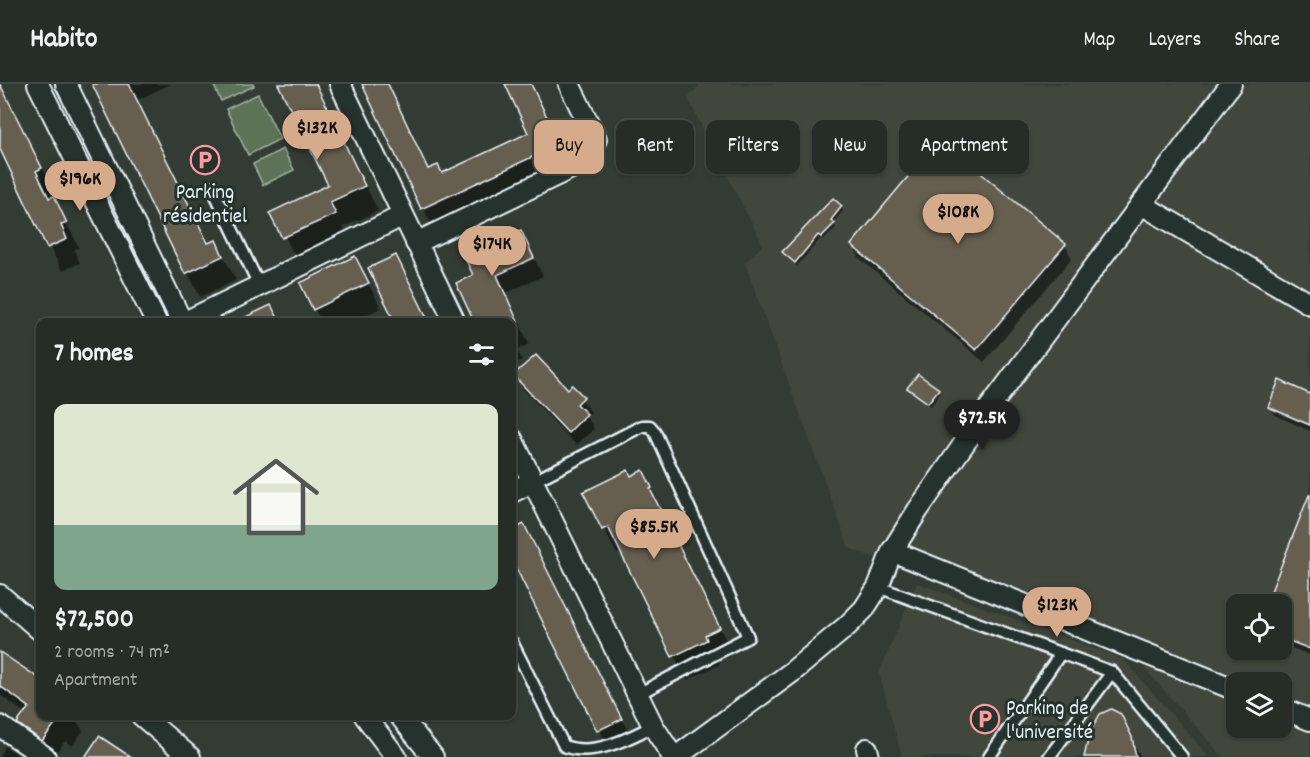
<!DOCTYPE html>
<html lang="en">
<head>
<meta charset="utf-8">
<style>
	:root { --surface:#262d27; --page:#2e352f; --text:#f1f3f6; --muted:#a4a8a7; --line:#424944; --accent:#d6ab8b }
	body { margin:0; font-family:Dekko,sans-serif; background:var(--page); color:var(--text); height:100vh; display:flex; flex-direction:column; font-size:22px; white-space:nowrap }
	* { box-sizing:border-box; margin:0 }
	p { font-size:20px; color:var(--muted) }
	.icon { flex:none; width:33px; height:33px; fill:none; stroke:currentColor; stroke-width:2; stroke-linecap:round; stroke-linejoin:round }
	.map { position:relative; flex:1; overflow:hidden }
	.side { position:absolute; left:36px; top:234px; width:480px; height:402px; display:flex; flex-direction:column; background:var(--surface); border-radius:12px; box-shadow:0 2px 4px #0004,0 0 0 2px var(--line) }
	.side>* { flex:none }
	.banner { position:absolute; left:534px; top:36px; width:570px; height:54px; display:flex; gap:12px }
	.tools { position:absolute; left:1226px; top:510px; display:grid; gap:12px }
	.tools a { display:grid; place-items:center; width:66px; height:66px; border-radius:12px; background:var(--surface); box-shadow:0 2px 4px #0004,0 0 0 2px var(--line); font-size:30px }
	.price { position:absolute; translate:-50% -51px; padding:0 14px; border-radius:21px; background:var(--accent); color:#111; font-size:20px; line-height:39px; filter:drop-shadow(0 2px 3px #0008) }
	.price::after { content:''; position:absolute; left:50%; top:36px; width:18px; height:14px; margin-left:-9px; background:inherit; clip-path:polygon(0 0,100% 0,50% 100%) }
	.price.current { background:#222; color:#fff }
	ul { padding:0; list-style:none }
	li { display:grid; align-content:center; gap:12px; height:318px; padding:0 18px }
	li span { display:grid; place-items:center; height:186px; border-radius:12px; color:#555 }
	li>.icon { margin-inline-start:auto }
	span .icon { width:108px; height:108px; fill:#fffc; stroke-width:1 }
	li b { font-size:26px }
	h2 { display:flex; justify-content:space-between; align-items:center; height:72px; padding:0 18px; font-size:26px }
	.pill { padding:0 21px; border-radius:12px; background:var(--surface); box-shadow:0 2px 4px #0004,0 0 0 2px var(--line); font-size:21px; line-height:54px }
	.pill.current { background:var(--accent); color:#111 }
	header { display:flex; align-items:center; gap:36px; box-sizing:border-box; height:84px; padding:0 30px; background:var(--surface); border-bottom:2px solid var(--line) }
	header strong { font-size:28px }
	nav { display:flex; gap:33px; margin-inline-start:auto; font-size:21px }
	.map>svg:first-child { display:block }
</style>
</head>
<body>
<header>
<strong>Habito</strong>
<nav><a>Map</a><a>Layers</a><a>Share</a></nav>
</header>
<div class="map">
<svg width="1310" height="673" viewBox="0 0 1310 673">
	<rect width="100%" height="100%" fill="#333c34"/>
	<filter id="ink" filterUnits="userSpaceOnUse"><feTurbulence type="fractalNoise" baseFrequency=".0167" numOctaves="2"/><feDisplacementMap in="SourceGraphic" scale="12" xChannelSelector="R" yChannelSelector="G"/><feConvolveMatrix kernelMatrix="1 2 1 2 8 2 1 2 1" color-interpolation-filters="sRGB"/></filter>
	<g filter="url(#ink)">
		<g fill="#42463c" fill-rule="evenodd">
			<path d="M700,0H1310V673H1223L1133,571L849,464L745,179L763,161L688,15ZM1236,520H1281V566H1236ZM1236,598H1281V644H1236Z"/>
			<polygon points="917,499 1123,575 1209,673 902,673 879,589"/>
		</g>
		<g fill="#5d7256" stroke="#a2b2a7" stroke-width="1.5">
			<polygon points="213,0 253,0 254,2 221,17"/>
			<polygon points="258,10 280,55 248,71 226,25"/>
			<polygon points="283,65 294,86 263,101 253,80"/>
		</g>
		<g fill="#0007">
			<polygon points="0,0 3,0 1,1 55,109 48,112 50,115 53,114 79,163 74,166 80,179 62,187 0,62"/>
			<polygon points="93,0 171,0 137,16 209,160 215,157 236,196 200,213"/>
			<polygon points="280,0 317,0 378,127 343,143 349,154 298,177 272,129 330,101"/>
			<polygon points="363,0 388,0 429,86 442,91 530,50 506,0 532,0 572,84 435,148"/>
			<polygon points="841,123 843,127 833,139 836,144 824,156 821,154 797,182 787,172 784,168"/>
			<polygon points="507,154 530,166 543,192 506,209 529,260 517,266 522,276 512,281 512,238 476,238 458,199 475,192"/>
			<polygon points="852,161 1065,161 1072,174 984,278 860,175"/>
			<polygon points="355,174 381,224 351,238 322,238 314,225"/>
			<polygon points="515,292 568,307 572,303 591,328 586,332 594,345 576,361 523,305"/>
			<polygon points="909,304 938,306 940,310 931,322"/>
			<polygon points="1310,311 1310,347 1275,331 1269,322"/>
			<polygon points="642,388 732,568 718,576 720,580 687,596 621,468 617,470 585,409"/>
			<polygon points="1310,412 1310,571 1281,560 1281,520 1268,520"/>
			<polygon points="523,442 634,659 612,670 512,473 512,448"/>
			<polygon points="0,569 40,598 40,632 74,632 83,647 72,662 65,657 53,673 29,657 19,639 26,630 0,611"/>
			<polygon points="1120,631 1141,673 1086,673"/>
			<polygon points="5,662 21,673 0,673"/>
		</g>
		<g fill="#665e4f" stroke="#e8f1f8" stroke-width="1.5">
			<polygon points="0,0 42,84 36,87 49,114 54,112 67,139 61,141 67,155 47,164 0,65"/>
			<polygon points="92,0 129,0 208,159 216,156 223,172 185,190"/>
			<polygon points="278,0 316,0 365,102 330,118 336,130 282,154 269,129 328,101"/>
			<polygon points="362,0 388,0 428,85 438,81 442,89 528,49 505,0 531,0 560,60 421,125"/>
			<polygon points="947,61 1066,160 976,266 851,161 926,71 934,77"/>
			<polygon points="833,114 842,122 831,136 835,139 821,153 818,151 795,179 782,168"/>
			<polygon points="521,146 534,174 497,191 518,238 474,238 456,199 473,191 462,168 505,148 508,152"/>
			<polygon points="396,171 429,238 395,238 368,184"/>
			<polygon points="355,172 369,199 313,226 300,199"/>
			<polygon points="271,221 280,238 235,238"/>
			<polygon points="536,271 568,305 572,301 584,313 577,320 587,330 568,349 513,291"/>
			<polygon points="918,290 939,305 928,319 907,304"/>
			<polygon points="1279,296 1310,310 1310,341 1268,323"/>
			<polygon points="628,386 631,392 643,386 652,404 650,405 720,544 705,551 707,556 672,573 608,443 602,446 583,408"/>
			<polygon points="1309,411 1310,411 1310,565 1281,554 1281,520 1266,520"/>
			<polygon points="524,440 622,635 597,647 512,476 512,446"/>
			<polygon points="0,568 40,595 40,632 61,632 42,657 17,639 29,623 0,602"/>
			<polygon points="1111,625 1121,630 1132,653 1136,673 1084,673 1090,648 1100,630"/>
			<polygon points="99,652 131,673 85,673"/>
		</g>
		<g fill="none" stroke-linecap="round" stroke-linejoin="round">
			<g stroke="#e8f1f8" stroke-width="15">
				<g id="lane">
					<polyline points="212,103 259,201"/>
					<polyline points="532,398 642,342 650,342 655,348 748,553 638,610"/>
					<polyline points="878,503 1112,588 1182,673"/>
					<path d="M512,558L564,662C592,673 626,656 653,642"/>
					<polyline points="989,673 1061,569"/>
					<polyline points="1049,673 1112,588"/>
				</g>
			</g>
			<g stroke="#e8f1f8" stroke-width="24">
				<g id="street">
					<polyline points="38,0 156,238"/>
					<polyline points="66,0 182,238"/>
					<polyline points="340,0 455,238"/>
					<polyline points="1141,120 1310,220"/>
					<polyline points="416,159 588,76 596,55 569,0"/>
					<polyline points="185,238 402,132"/>
					<polyline points="512,355 653,642 673,673"/>
					<polyline points="512,408 532,398"/>
					<polyline points="892,467 1236,606"/>
					<polyline points="0,511 40,546"/>
					<polyline points="1281,624 1310,636"/>
					<polyline points="142,632 190,673"/>
					<polyline points="365,632 396,673"/>
					<polyline points="400,632 433,673"/>
					<polyline points="0,642 45,673"/>
					<polyline points="867,665 869,673"/>
					<polyline points="676,673 792,588 847,542 864,525 878,503 892,467 918,426 987,327 1231,0"/>
				</g>
			</g>
			<use href="#lane" stroke="#26332d" stroke-width="10"/>
			<use href="#street" stroke="#26332d" stroke-width="20"/>
		</g>
	</g>
	<defs>
		<g id="parking-ring" transform="scale(1.5)"><circle r="9.5" fill="#26332d" stroke="#ff9aa2" stroke-width="1.5"/><path d="M-3.5-5.5H1a3.5 3.5 0 0 1 0 7H-1V5.5H-3.5ZM-1-3.4V-.6H.8a1.4 1.4 0 0 0 0-2.8Z" fill="#ff9aa2"/></g>
	</defs>
	<g fill-rule="evenodd">
		<use href="#parking-ring" x="205" y="76"/>
		<use href="#parking-ring" x="985" y="635"/>
	</g>
	<g text-anchor="middle" stroke-width="6" stroke-linejoin="round" paint-order="stroke">
		<g font-size="21" fill="#e8f1f8" stroke="#26332d">
			<text x="205" y="114">Parking<tspan x="205" dy="24">résidentiel</tspan></text>
			<text x="1006" y="630" text-anchor="start">Parking de<tspan x="1006" dy="24">l'université</tspan></text>
		</g>
	</g>
</svg>
<div class="tools">
<a><svg class="icon" aria-label="locate" viewBox="0 0 24 24"><circle cx="12" cy="12" r="6"/><path d="M12 2v4M12 18v4M2 12h4M18 12h4"/></svg></a>
<a><svg class="icon" aria-label="layers" viewBox="0 0 24 24"><path d="M12 4l9 5-9 5-9-5zM3 14l9 5 9-5"/></svg></a>
</div>
<b class="price" style="left:317px;top:77px">$132K</b>
<b class="price" style="left:80px;top:128px">$196K</b>
<b class="price" style="left:958px;top:161px">$108K</b>
<b class="price" style="left:492px;top:193px">$174K</b>
<b class="price current" style="left:982px;top:367px">$72.5K</b>
<b class="price" style="left:654px;top:476px">$85.5K</b>
<b class="price" style="left:1057px;top:554px">$123K</b>
<div class="banner">
<a class="pill current">Buy</a>
<a class="pill">Rent</a>
<a class="pill">Filters</a>
<a class="pill">New</a>
<a class="pill">Apartment</a>
</div>
<section class="side">
<h2>7 homes<svg class="icon" aria-label="filters" viewBox="0 0 24 24"><path d="M4 7h16M4 17h16"/><circle cx="9" cy="7" r="2"/><circle cx="15" cy="17" r="2"/></svg></h2>
<ul>
<li><span style="background:linear-gradient(#dfe7d0 65%,#7fa58c 0)"><svg class="icon" aria-label="home" viewBox="0 0 24 24"><path d="M3 11l9-7 9 7M6 9v11h12V9"/></svg></span><div><b>$72,500</b><p>2 rooms · 74 m²</p><p>Apartment</p></div></li>
</ul>
</section>
</div>
</body>
</html>
